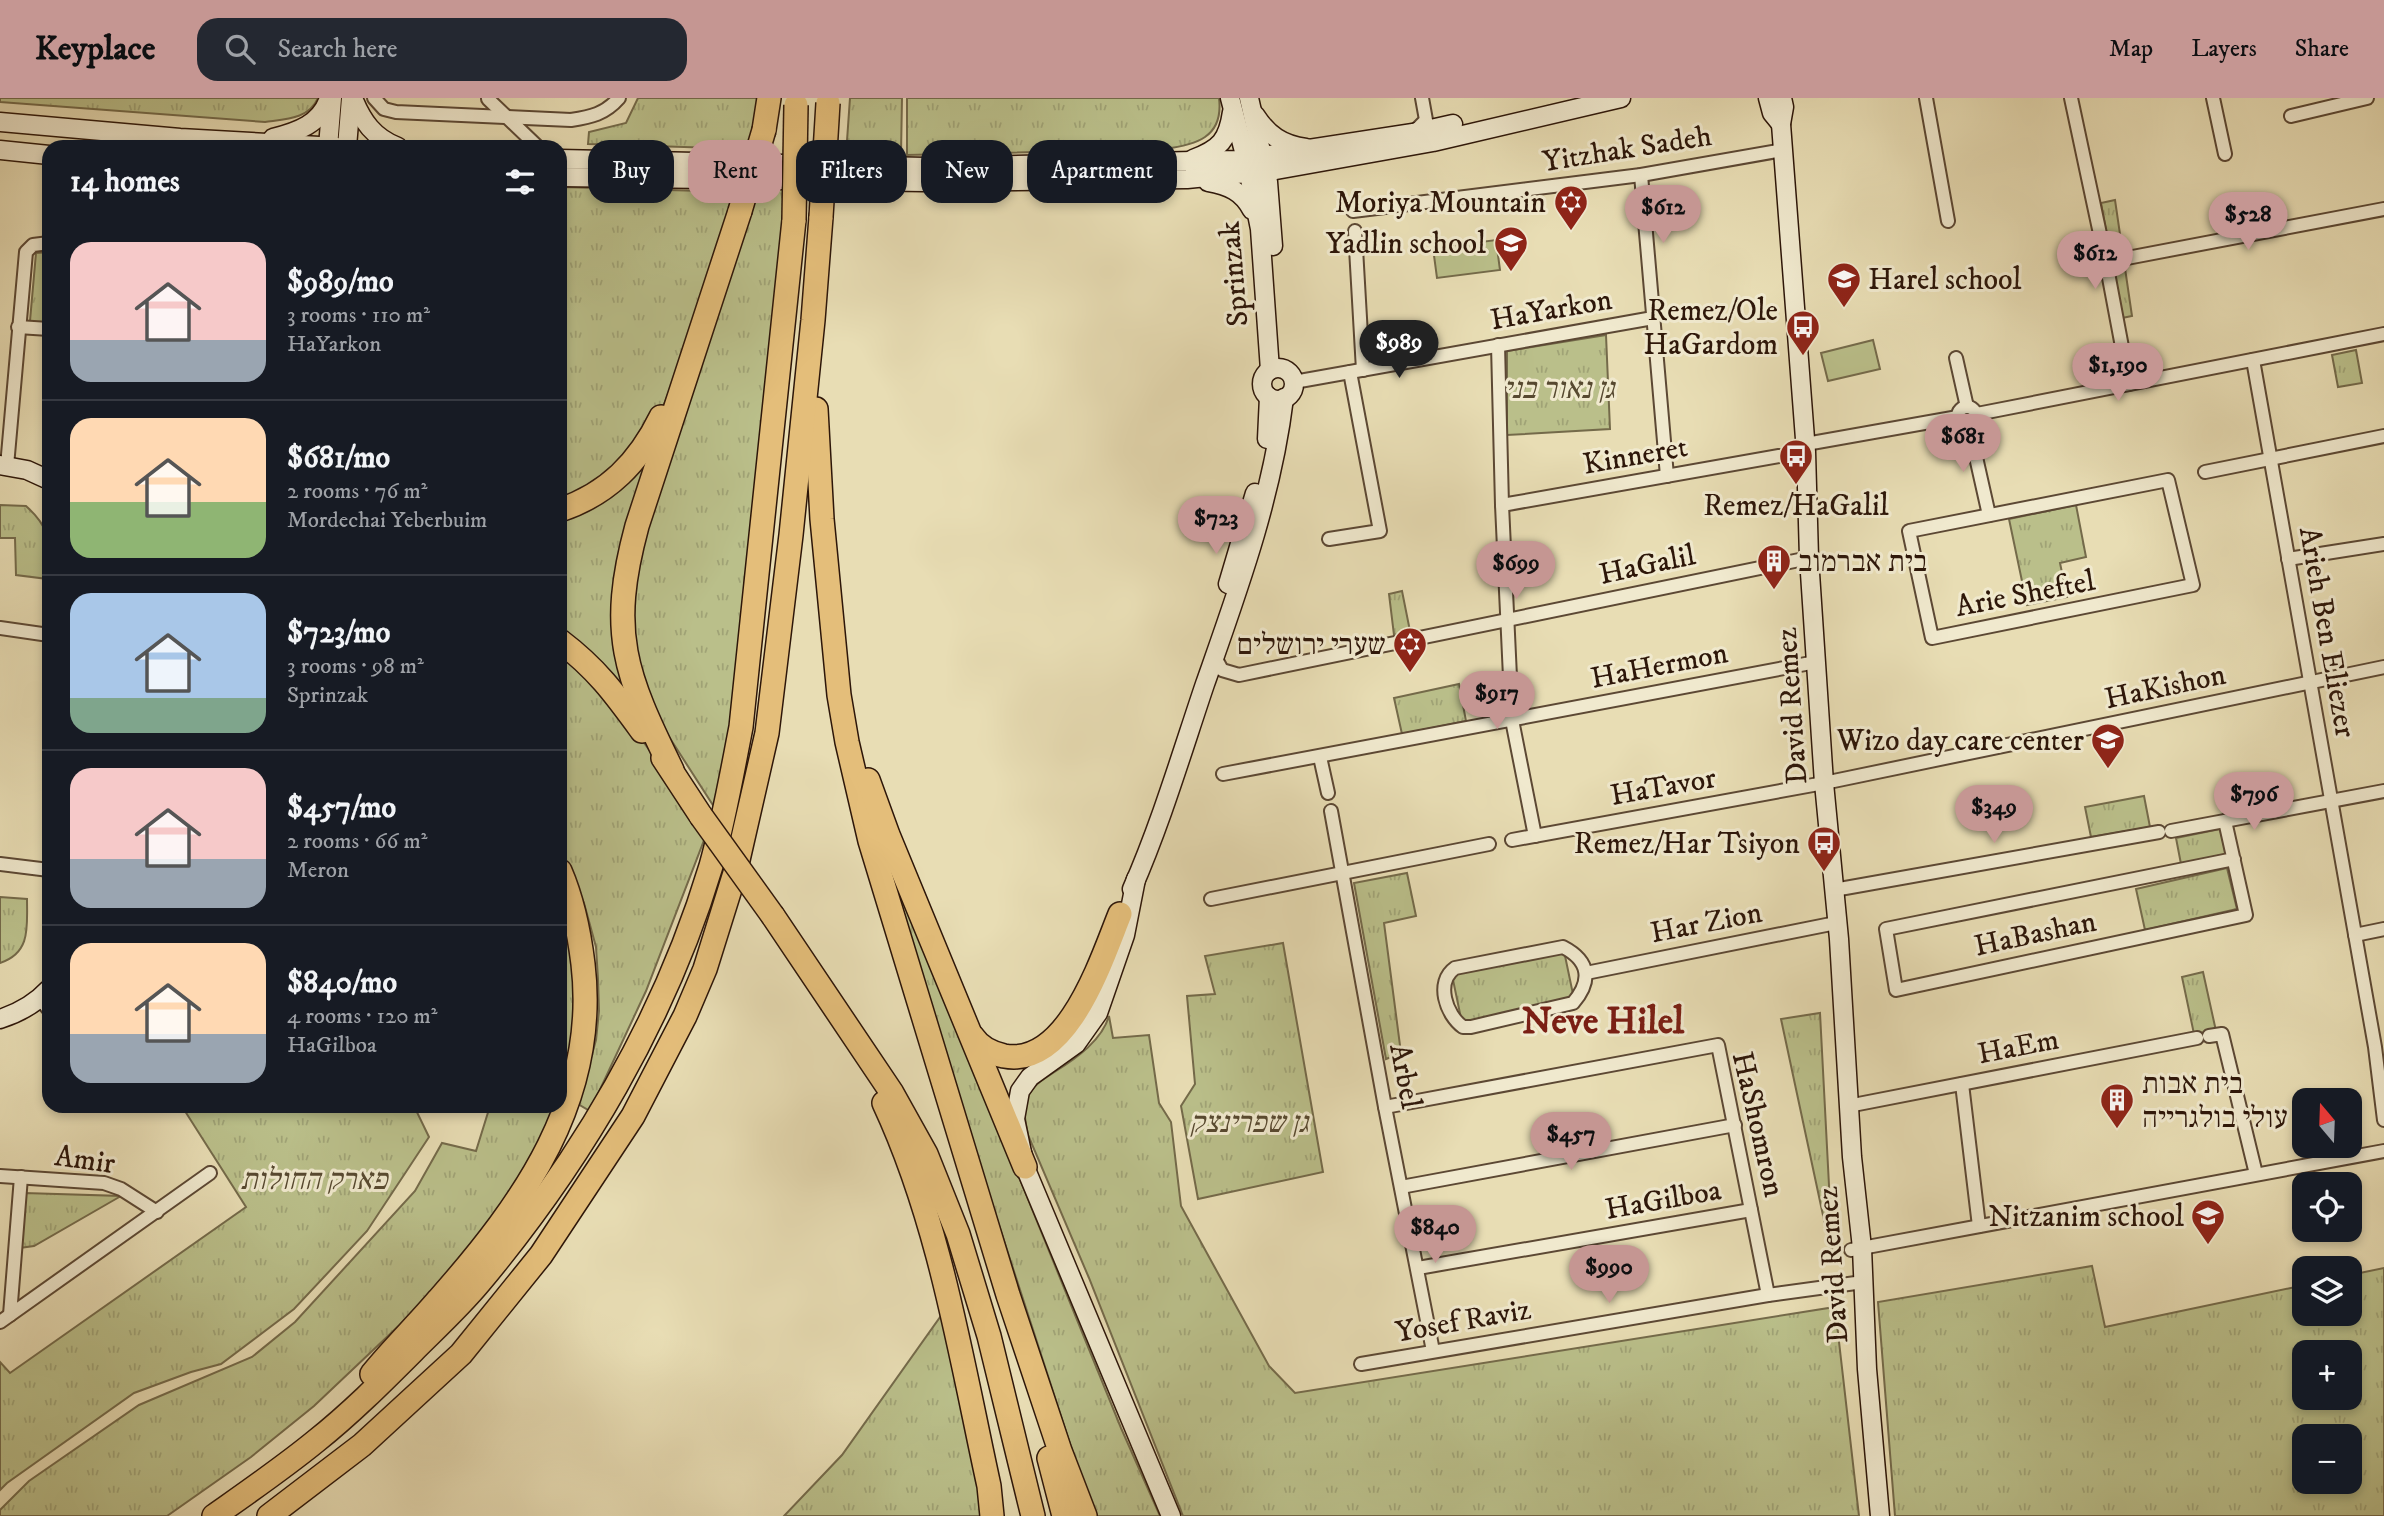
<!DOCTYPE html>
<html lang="en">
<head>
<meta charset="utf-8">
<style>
	:root { --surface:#171b24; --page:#242831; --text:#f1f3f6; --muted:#9ea1a6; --line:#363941; --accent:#c59692 }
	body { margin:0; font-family:"IM FELL DW Pica","Frank Ruhl Libre",serif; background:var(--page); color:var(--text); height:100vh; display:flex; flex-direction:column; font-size:26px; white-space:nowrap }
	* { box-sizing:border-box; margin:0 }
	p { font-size:23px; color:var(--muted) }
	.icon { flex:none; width:38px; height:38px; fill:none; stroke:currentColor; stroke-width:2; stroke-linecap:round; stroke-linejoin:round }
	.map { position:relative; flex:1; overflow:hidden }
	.details { position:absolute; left:42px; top:42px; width:525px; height:973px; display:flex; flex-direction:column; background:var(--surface); border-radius:21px; box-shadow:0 4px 10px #0003 }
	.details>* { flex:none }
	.top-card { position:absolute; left:588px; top:42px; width:665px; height:63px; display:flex; gap:14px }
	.needle { width:46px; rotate:341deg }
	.buttons { position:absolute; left:2292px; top:990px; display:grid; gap:14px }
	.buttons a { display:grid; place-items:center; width:70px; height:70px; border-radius:14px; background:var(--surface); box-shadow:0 4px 10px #0003; font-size:35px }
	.price { position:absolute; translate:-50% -60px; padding:0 16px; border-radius:24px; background:var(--accent); color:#111; font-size:23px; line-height:46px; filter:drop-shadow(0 2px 4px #0008) }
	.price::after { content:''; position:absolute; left:50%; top:42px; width:21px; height:16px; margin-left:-10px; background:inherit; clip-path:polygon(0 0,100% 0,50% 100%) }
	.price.current { background:#222; color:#fff }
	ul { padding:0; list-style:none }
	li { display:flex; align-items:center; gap:21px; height:175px; padding:0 28px }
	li+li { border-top:2px solid var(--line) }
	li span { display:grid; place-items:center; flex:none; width:196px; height:140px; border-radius:21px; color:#555 }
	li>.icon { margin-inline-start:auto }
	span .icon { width:84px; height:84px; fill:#fffc; stroke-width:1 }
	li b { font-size:30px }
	h2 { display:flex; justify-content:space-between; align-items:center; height:84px; padding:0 28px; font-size:30px }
	.chip { padding:0 24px; border-radius:21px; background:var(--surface); box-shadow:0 4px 10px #0003; font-size:24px; line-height:63px }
	.chip.current { background:var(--accent); color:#111 }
	header { display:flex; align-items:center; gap:42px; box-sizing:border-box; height:98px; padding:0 35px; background:var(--accent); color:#111 }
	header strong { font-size:33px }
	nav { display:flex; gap:38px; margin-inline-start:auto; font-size:24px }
	.search { width:490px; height:63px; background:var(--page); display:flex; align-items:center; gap:18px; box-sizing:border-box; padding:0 24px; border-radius:21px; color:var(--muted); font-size:26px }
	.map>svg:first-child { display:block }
</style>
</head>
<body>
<header>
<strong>Keyplace</strong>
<div class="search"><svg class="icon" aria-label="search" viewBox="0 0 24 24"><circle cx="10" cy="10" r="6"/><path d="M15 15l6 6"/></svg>Search here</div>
<nav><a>Map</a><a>Layers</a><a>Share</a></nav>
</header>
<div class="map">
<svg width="2384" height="1418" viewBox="0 0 2384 1418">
	<defs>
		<pattern id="grass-tufts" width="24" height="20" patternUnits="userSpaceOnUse" patternTransform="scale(1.75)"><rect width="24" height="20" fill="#babf8a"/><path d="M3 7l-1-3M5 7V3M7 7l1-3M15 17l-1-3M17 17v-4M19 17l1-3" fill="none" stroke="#a0a376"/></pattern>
	</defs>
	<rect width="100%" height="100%" fill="#e8ddb4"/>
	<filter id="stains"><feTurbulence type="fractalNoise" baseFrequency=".00286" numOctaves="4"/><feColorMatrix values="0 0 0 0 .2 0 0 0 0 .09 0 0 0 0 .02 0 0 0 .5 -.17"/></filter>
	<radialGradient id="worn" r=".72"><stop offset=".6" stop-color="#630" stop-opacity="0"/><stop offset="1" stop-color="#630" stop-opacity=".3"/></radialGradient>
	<g fill="url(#grass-tufts)" stroke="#746a4a" stroke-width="2" fill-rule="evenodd">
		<path d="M0,0H318C309,21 286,21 265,24L0,4Z"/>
		<polygon points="638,0 761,0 748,51 588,46 589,34 626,25"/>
		<polygon points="850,0 902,0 901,56 846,57"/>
		<path d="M907,0H1219C1224,40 1195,47 1164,51L907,57Z"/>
		<polygon points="759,88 787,89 733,624 718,715 655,617 638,572 627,502 639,451"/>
		<polygon points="560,89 739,94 672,286 651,339 560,412"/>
		<polygon points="2115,102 2132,218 2122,220 2101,105"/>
		<polygon points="49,154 43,225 30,223 36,155"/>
		<polygon points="1606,237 1610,331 1507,337 1507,253"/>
		<polygon points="2356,252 2362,285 2338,289 2332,257"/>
		<polygon points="655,353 626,435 628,598 582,548 560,530 560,419"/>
		<path d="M0,407L26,408C54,433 48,446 48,481L16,477L15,440H0Z"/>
		<polygon points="2076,407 2086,459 2060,465 2067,499 2027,507 2009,421"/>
		<polygon points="1402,493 1410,533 1394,537 1389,496"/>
		<polygon points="560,552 617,607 675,688 706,737 646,893 590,1013 578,1006 596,942 599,913 598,881 596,849 584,805 560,751"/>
		<polygon points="1459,586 1466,623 1402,636 1394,600"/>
		<polygon points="2144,698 2150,729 2091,739 2085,709"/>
		<polygon points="2220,731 2226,756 2181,766 2176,740"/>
		<polygon points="2227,770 2237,811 2145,832 2136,791"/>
		<polygon points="1407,775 1416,818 1384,825 1401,955 1386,961 1354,785"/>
		<path d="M0,799L27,801C27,829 31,855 0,865Z"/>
		<polygon points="906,801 1121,1330 1160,1418 1097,1418 1076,1364 969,1035 898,804"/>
		<polygon points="560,825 573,850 579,896 560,1006"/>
		<polygon points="1283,845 1323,1074 1198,1101 1181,1008 1195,986 1187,898 1215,896 1205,858"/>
		<polygon points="1564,853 1574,901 1462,925 1452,877"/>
		<polygon points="2203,874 2216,933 2194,936 2182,879"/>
		<polygon points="1820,915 1833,1164 1781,921"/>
		<path d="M1109,918L1113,940L1149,937L1159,1005L1171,1024L1181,1108L1269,1268L1295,1295L1835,1209L1859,1418H1183L1089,1180L1028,1037C1026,1026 1023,1015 1026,1004C1031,987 1043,982 1056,973C1077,960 1102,942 1109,918Z"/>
		<polygon points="184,1008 414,1008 429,1039 367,1133 294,1211 221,1266 191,1274 134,1295 7,1385 0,1392 0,1264 10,1275 246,1109 183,1010"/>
		<polygon points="490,1008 559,1008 496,1119 408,1219 314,1308 251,1359 167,1418 0,1418 0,1412 29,1383 139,1307 252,1259 295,1224 415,1093 442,1045 476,1053"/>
		<polygon points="24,1095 121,1098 34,1148 19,1150"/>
		<path d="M2092,1168L2105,1229L2305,1187V1216H2350V1177L2384,1170V1418H1895L1878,1204ZM2305,1255H2350V1300H2305ZM2305,1339H2350V1384H2305Z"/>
		<polygon points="943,1215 977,1376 982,1418 784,1418 842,1357"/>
	</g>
	<g fill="#babf8a" stroke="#746a4a" stroke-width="2">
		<polygon points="1496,142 1500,172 1437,180 1433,150"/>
		<polygon points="1873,242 1880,271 1828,283 1821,255"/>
	</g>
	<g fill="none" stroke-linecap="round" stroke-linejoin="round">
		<g stroke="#5c4834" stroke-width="16">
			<g id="street">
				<path d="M374,0L384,11L396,14L571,22C591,19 605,16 619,0"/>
				<polyline points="1926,0 1948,123"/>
				<polyline points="2071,0 2106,164 2129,286"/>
				<polyline points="2213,0 2225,56"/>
				<polyline points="488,1 538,49"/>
				<polyline points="2291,18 2367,0"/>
				<polyline points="1415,33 1426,22 1422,0"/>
				<polyline points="1641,77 1667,378"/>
				<polyline points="1353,113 1641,77 1783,52"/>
				<polyline points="1355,133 1363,272"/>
				<polyline points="2106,164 2384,111"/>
				<polyline points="18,229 49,231"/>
				<polyline points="1498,247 1502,407 1512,622 1535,738"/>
				<polyline points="1956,260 1967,309"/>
				<polyline points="2253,262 2375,949 2384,1022"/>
				<polyline points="1294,284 1653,220"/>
				<circle cx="1967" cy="318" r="9"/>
				<polyline points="1977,316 2384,236"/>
				<polyline points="1969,328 1989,417"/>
				<polyline points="1806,346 1958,319"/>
				<polyline points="7,368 26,154 33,147 49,145"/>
				<polyline points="2205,374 2384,338"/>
				<polygon points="2168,382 2193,487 1932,540 1909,433"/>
				<polyline points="1502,407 1779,358"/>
				<polyline points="1329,441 1380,433 1350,274"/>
				<polyline points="2288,461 2384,446"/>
				<polyline points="0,530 49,537"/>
				<polyline points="1215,559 1222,572 1239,577 1809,460"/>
				<polyline points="1320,659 1328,695"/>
				<polyline points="1223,676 1816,564"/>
				<polyline points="1331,713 1385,1009 1433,1253"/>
				<polyline points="2225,723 2246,817 1896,892 1886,831 2234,761"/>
				<polyline points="2171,733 2384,693"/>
				<polyline points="1512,742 1824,685 2384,569"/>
				<polyline points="0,766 49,772"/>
				<polyline points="1834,792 2159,734"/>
				<polyline points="1211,801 1489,746"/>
				<polyline points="2355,837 2384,831"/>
				<path d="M1563,849C1590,863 1592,883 1573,905L1471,929H1463C1446,917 1435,884 1455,870Z"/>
				<polyline points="1586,875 1836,825"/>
				<polyline points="39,900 49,912"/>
				<polyline points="2209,938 2222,936 2256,1076"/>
				<polyline points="1962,986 1979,1128"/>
				<polyline points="1848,1008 2197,940"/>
				<polyline points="1385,1009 1718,947 1768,1197"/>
				<polyline points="0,1078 104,1085 121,1091 157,1114"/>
				<polyline points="1401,1089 1735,1027"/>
				<polyline points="1851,1152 2384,1053"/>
				<polyline points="1418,1170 1751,1112"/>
				<polyline points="10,1217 21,1079"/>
				<polyline points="0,1224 210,1075"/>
				<polyline points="1361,1266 1768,1197 1863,1184"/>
			</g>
		</g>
		<g stroke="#2d1609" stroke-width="21">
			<g id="secondary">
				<path d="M353,0C362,23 374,40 398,49"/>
				<polyline points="1230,0 1246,61 1260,131 1270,272"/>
				<polyline points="1249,0 1268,84 1273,148"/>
				<polyline points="1768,0 1772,15 1781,26"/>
				<polyline points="1782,0 1784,9 1781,26 1806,354 1809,460 1824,685 1839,841 1852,1059 1862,1150 1867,1271 1880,1418"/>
				<path d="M1255,17C1268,37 1282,47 1306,50"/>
				<polyline points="0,24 180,40 337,49"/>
				<path d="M273,40C297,34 321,26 329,0"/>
				<polyline points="328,49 332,0"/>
				<polyline points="347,49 351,0"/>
				<polyline points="0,52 49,57"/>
				<polyline points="560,61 926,69 1237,62 1413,35 1453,26"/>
				<path d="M1193,61C1220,51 1228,42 1232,14"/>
				<polyline points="560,79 925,84 1187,81 1276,72 1433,44 1621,0"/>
				<path d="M1208,84C1229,88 1242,93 1252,112"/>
				<circle cx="1278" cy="286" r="16"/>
				<polyline points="1267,341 1269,299"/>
				<polyline points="0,367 27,372 49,382"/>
				<polyline points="1228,486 1255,395"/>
				<polyline points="1136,781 1125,837 1098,915 1076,946 1030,979 1020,993 1015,1021 1025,1069 1171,1418"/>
				<path d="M1132,791C1161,725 1182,654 1205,586C1238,492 1272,400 1284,300"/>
				<path d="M0,921C19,915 35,906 49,891"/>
			</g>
		</g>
		<g stroke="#2d1609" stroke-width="26">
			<g id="highway">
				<polyline points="764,32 769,0"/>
				<polyline points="816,311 822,421 839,597 847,644 870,743 1008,1197 1060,1353 1085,1418"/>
				<path d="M560,412C608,396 639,364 661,319"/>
				<path d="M560,543C597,571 615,596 642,633"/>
				<polyline points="663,660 701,718"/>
				<path d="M672,672C625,576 608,535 637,428L740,113"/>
				<polyline points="868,682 888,737 1025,1069"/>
				<polyline points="773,818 892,995 926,1056 958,1136 989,1238 1033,1418"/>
				<path d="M973,939C980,950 991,955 1004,958C1068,970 1102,860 1120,816"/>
				<path d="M884,1005C940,1125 961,1260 989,1388L992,1418"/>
				<path d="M372,1276C393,1250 417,1227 439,1201C524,1105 599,1000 583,866C579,833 573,803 560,773"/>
				<polyline points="1049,1360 1064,1418"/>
				<path d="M214,1418C248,1394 283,1370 316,1343C350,1316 382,1284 413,1253C435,1231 459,1209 479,1185C581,1063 665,921 711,768C724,722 732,675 741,629L794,122"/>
				<polyline points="269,1418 362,1347 461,1256 541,1157 633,1018 685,918 705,871 735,775 767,635 791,437 813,222 821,119"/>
			</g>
		</g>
		<use href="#street" stroke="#f0e9ce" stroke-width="12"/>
		<use href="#secondary" stroke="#f0e9ce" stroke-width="18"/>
		<use href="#highway" stroke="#e4be7a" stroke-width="23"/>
		<g stroke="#2d1609" stroke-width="26" stroke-linecap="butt">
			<g id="highway-bridge">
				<polyline points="740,113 764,32"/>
				<polyline points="821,119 828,5"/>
				<polyline points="794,122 796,7"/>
				<polyline points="701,718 773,818"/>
			</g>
		</g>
		<use href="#highway-bridge" stroke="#e4be7a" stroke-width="23"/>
	</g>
	<defs>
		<g id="synagogue-pin" transform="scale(1.75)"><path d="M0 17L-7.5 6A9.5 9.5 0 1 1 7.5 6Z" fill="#8f2418" stroke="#f0e9ce"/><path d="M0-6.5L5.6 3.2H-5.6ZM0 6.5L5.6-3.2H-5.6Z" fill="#fff"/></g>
		<g id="school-pin" transform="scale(1.75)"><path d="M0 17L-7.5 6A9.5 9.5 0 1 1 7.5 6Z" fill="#8f2418" stroke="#f0e9ce"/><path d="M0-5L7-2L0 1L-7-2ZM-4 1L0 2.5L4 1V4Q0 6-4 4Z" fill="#fff"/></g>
		<g id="bus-pin" transform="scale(1.75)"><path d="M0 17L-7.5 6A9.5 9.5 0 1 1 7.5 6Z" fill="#8f2418" stroke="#f0e9ce"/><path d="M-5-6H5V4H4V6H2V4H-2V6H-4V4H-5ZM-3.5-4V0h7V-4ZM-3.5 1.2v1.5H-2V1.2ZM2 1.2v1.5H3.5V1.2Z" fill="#fff"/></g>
		<g id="building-pin" transform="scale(1.75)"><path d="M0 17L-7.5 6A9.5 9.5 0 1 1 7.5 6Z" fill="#8f2418" stroke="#f0e9ce"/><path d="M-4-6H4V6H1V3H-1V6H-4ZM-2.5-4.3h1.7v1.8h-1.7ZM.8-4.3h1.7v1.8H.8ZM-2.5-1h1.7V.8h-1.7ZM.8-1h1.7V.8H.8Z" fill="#fff"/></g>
	</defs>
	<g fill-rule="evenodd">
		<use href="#synagogue-pin" x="1571" y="104"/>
		<use href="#school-pin" x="1511" y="145"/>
		<use href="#school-pin" x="1844" y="181"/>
		<use href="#bus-pin" x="1803" y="229"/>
		<use href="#bus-pin" x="1796" y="358"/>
		<use href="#building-pin" x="1774" y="463"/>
		<use href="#synagogue-pin" x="1410" y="546"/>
		<use href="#school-pin" x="2108" y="642"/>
		<use href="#bus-pin" x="1824" y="745"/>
		<use href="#building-pin" x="2117" y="1002"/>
		<use href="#school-pin" x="2208" y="1118"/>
	</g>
	<g text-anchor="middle" stroke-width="6" stroke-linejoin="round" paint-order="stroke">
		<g font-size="30" fill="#2d1609" stroke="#f0e9ce">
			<text transform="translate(1627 50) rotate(-9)" y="10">Yitzhak Sadeh</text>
			<text transform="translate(1233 176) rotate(-95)" y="10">Sprinzak</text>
			<text transform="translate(1551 211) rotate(-10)" y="10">HaYarkon</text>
			<text transform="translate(1635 357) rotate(-10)" y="10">Kinneret</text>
			<text transform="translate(1647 466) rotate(-12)" y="10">HaGalil</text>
			<text transform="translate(2025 495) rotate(-11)" y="10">Arie Sheftel</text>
			<text transform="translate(2328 534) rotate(80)" y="10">Arieh Ben Eliezer</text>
			<text transform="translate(1659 567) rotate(-11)" y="10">HaHermon</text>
			<text transform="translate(2165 588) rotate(-12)" y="10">HaKishon</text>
			<text transform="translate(1791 608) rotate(-94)" y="10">David Remez</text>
			<text transform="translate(1663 688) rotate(-10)" y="10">HaTavor</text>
			<text transform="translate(1706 824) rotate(-11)" y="10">Har Zion</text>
			<text transform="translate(2035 835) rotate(-12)" y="10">HaBashan</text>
			<text transform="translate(2018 948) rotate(-11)" y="10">HaEm</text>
			<text transform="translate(1406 978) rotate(79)" y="10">Arbel</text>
			<text transform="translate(1759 1026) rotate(77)" y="10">HaShomron</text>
			<text transform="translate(85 1061) rotate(8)" y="10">Amir</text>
			<text transform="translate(1663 1101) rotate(-10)" y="10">HaGilboa</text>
			<text transform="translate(1832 1167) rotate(-94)" y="10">David Remez</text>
			<text transform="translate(1463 1222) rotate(-10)" y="10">Yosef Raviz</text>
		</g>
		<g font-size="30" fill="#2d1609" stroke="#f0e9ce" text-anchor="end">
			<text x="1546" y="114">Moriya Mountain</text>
			<text x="1486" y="155">Yadlin school</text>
			<text x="1868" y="191" text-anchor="start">Harel school</text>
			<text x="1778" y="222">Remez/Ole<tspan x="1778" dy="34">HaGardom</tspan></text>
			<text x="1796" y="417" text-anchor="middle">Remez/HaGalil</text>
			<text x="1798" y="473" text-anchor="start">בית אברמוב</text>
			<text x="1386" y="556">שערי ירושלים</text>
			<text x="2084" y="652">Wizo day care center</text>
			<text x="1800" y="755">Remez/Har Tsiyon</text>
			<text x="2142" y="995" text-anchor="start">בית אבות<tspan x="2142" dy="34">עולי בולגרייה</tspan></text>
			<text x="2184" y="1128">Nitzanim school</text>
		</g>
		<g font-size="30" font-style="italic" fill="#574930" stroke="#f0e9ce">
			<text x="1559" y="300">גן נאור בני</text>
			<text x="1249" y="1034">גן שפרינצק</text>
			<text x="314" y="1091">פארק החולות</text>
		</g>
		<g font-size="37" font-weight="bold" fill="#7a1f14" stroke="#f0e9ce">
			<text x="1603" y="935">Neve Hilel</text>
		</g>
	</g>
	<rect width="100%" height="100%" filter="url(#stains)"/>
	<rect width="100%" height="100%" fill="url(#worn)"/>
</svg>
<div class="buttons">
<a><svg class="needle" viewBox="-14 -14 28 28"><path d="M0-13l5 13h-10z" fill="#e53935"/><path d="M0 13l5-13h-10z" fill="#9ea1a6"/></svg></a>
<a><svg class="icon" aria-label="locate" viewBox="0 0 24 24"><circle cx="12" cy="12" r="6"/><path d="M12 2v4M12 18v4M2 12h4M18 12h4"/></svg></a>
<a><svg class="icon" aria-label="layers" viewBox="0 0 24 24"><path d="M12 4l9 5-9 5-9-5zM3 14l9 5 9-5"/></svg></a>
<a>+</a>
<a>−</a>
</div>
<b class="price" style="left:1663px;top:147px">$612</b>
<b class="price" style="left:2248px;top:154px">$528</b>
<b class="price" style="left:2095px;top:193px">$612</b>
<b class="price current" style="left:1399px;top:282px">$989</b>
<b class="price" style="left:2118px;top:305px">$1,190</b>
<b class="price" style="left:1963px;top:376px">$681</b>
<b class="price" style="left:1216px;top:458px">$723</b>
<b class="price" style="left:1516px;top:503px">$699</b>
<b class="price" style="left:1497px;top:633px">$917</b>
<b class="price" style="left:2254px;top:734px">$796</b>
<b class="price" style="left:1994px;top:747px">$349</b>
<b class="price" style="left:1571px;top:1074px">$457</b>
<b class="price" style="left:1435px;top:1167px">$840</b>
<b class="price" style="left:1609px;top:1207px">$990</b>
<div class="top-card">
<a class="chip">Buy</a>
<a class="chip current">Rent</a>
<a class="chip">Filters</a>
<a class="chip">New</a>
<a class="chip">Apartment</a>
</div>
<section class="details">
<h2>14 homes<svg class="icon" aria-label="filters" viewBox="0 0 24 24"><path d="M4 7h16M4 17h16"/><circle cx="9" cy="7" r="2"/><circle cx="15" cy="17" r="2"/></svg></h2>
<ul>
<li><span style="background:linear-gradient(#f6c9c9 70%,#9aa5b1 0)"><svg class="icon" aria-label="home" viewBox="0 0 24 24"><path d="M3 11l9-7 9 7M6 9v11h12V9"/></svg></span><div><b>$989/mo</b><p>3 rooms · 110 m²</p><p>HaYarkon</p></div></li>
<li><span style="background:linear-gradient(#ffd9b3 60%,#8fb573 0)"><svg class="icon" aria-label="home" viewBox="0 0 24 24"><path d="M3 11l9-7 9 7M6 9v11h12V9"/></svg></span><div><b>$681/mo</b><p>2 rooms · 76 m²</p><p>Mordechai Yeberbuim</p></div></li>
<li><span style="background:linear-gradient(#a9c7e8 75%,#7fa58c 0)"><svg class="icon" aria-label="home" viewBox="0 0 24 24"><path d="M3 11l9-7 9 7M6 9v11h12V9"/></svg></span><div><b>$723/mo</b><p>3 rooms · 98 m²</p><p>Sprinzak</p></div></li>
<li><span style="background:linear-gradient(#f6c9c9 65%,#9aa5b1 0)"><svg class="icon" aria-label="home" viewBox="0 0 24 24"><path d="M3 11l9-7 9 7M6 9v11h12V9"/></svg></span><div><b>$457/mo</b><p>2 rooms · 66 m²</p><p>Meron</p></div></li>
<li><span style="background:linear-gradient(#ffd9b3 65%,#9aa5b1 0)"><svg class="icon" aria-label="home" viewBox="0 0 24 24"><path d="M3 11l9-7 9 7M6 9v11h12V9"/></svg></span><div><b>$840/mo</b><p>4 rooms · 120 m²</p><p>HaGilboa</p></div></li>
</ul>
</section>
</div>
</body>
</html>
